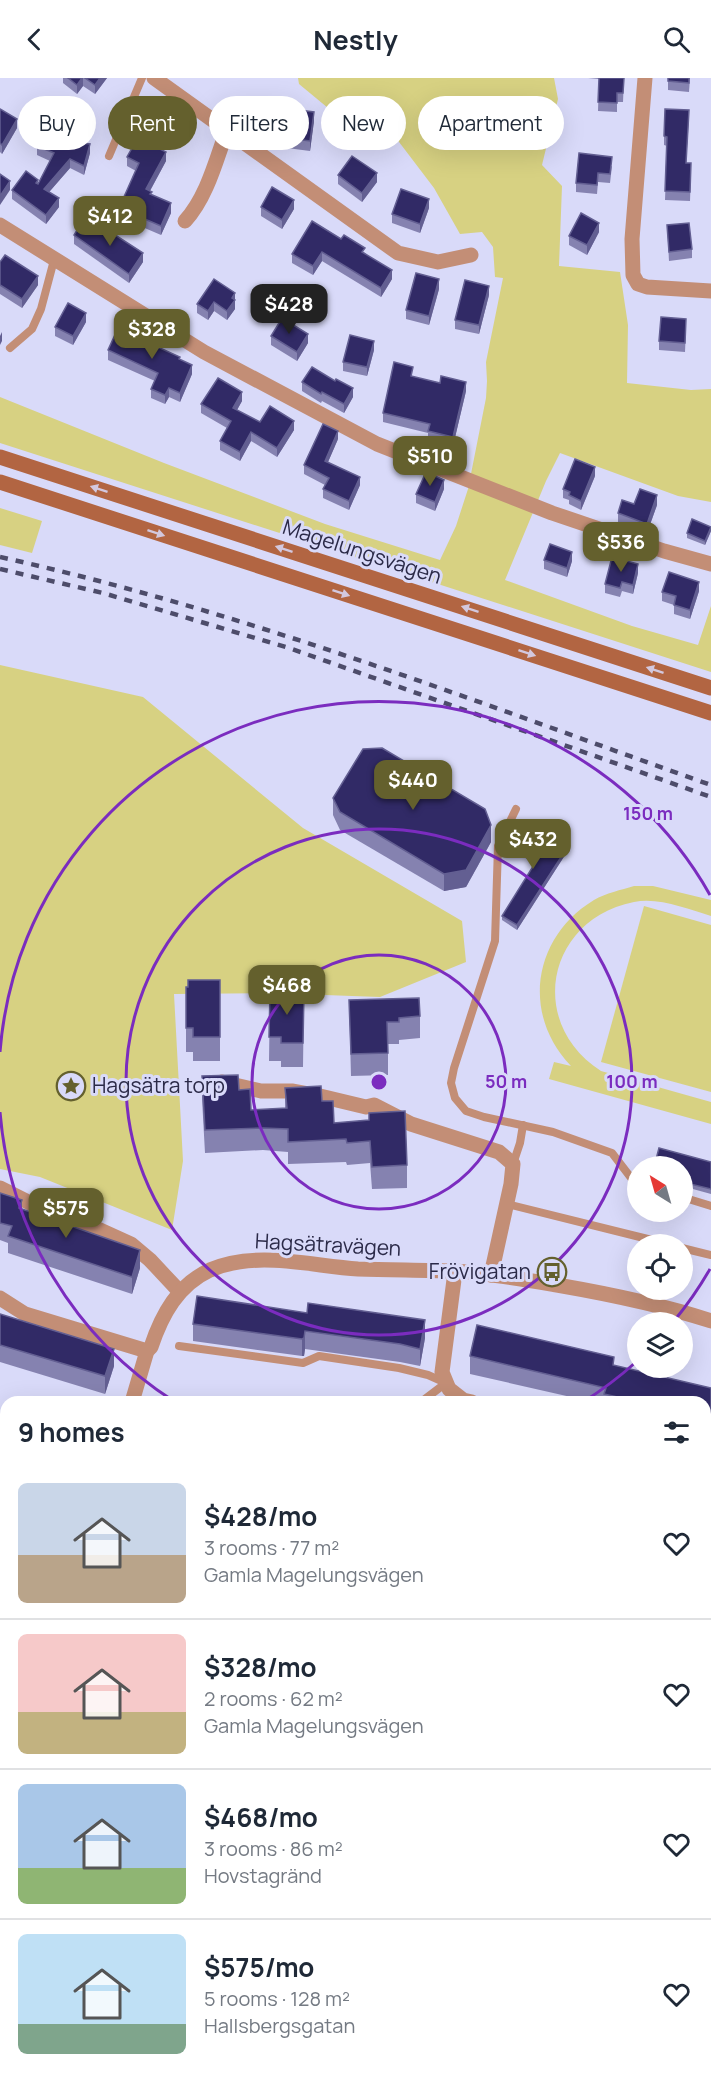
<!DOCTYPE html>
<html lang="en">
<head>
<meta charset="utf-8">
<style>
	:root { --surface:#fff; --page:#f2f2f3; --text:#1f2937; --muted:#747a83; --line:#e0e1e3; --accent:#64602d }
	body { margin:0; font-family:Manrope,sans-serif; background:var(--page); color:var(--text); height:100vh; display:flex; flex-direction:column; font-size:22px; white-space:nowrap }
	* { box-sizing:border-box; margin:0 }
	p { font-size:20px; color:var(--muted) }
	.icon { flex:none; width:33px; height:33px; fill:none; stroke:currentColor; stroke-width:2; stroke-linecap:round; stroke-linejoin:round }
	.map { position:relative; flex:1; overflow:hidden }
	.sheet { position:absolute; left:0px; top:1318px; width:711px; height:686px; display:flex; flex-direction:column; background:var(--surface); border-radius:18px 18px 0 0; box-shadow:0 6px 24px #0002 }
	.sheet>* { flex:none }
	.hud { position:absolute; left:18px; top:18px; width:675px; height:54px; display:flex; gap:12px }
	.needle { width:39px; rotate:323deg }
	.tools { position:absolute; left:627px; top:1078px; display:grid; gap:12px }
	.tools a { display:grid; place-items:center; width:66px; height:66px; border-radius:50%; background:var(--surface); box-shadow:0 6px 24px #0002; font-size:30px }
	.price { position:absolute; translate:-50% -51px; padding:0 14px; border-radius:12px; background:var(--accent); color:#fff; font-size:20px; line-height:39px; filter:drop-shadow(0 2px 3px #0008) }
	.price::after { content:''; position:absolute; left:50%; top:36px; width:18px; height:14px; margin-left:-9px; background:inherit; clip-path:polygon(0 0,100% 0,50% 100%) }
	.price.current { background:#222; color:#fff }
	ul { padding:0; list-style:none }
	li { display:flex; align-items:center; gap:18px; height:150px; padding:0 18px }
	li+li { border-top:2px solid var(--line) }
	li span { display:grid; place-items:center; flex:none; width:168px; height:120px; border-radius:9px; color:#555 }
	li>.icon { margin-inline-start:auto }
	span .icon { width:72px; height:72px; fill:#fffc; stroke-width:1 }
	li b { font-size:26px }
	h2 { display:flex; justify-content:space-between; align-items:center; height:72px; padding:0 18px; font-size:26px }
	.pill { padding:0 21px; border-radius:27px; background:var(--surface); box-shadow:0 6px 24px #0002; font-size:21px; line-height:54px }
	.pill.current { background:var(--accent); color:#fff }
	header { display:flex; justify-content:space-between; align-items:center; height:78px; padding:0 18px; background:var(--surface); font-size:27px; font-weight:700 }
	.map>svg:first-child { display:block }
</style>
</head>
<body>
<header><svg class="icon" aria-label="back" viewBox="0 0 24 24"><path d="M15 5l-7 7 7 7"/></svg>Nestly<svg class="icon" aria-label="search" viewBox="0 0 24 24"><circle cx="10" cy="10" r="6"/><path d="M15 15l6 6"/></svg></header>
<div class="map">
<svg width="711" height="2003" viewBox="0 0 711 2003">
	<rect width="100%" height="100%" fill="#d9daf9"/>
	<g fill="#d7d182">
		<polygon points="298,0 554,0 558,21 542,87 562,108 559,188 620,194 628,247 627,305 691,312 711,311 711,424 678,418 560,375 546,403 505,502 632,548 698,567 711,528 711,594 0,365 0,319 164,385 325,446 440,482 456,448 468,411 486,320 487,303 486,284 503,200 495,199 493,169 482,154 460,156 434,110 396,60 382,46 364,30 328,30 299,6"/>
		<polygon points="0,430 42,443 32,475 0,467"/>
		<polygon points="0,587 143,619 303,750 462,843 466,884 380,919 269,915 174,916 183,1083 172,1152 40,1099 0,1091"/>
		<path d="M634,808H653L711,822V838C687,831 659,819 634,824C547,841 526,945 601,993L711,1024V1046L549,1001L554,984L571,988C521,936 533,859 594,822C606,815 621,812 634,808Z"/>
		<polygon points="644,828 711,847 711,1014 601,984"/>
		<polygon points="711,1471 711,1555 705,1553 705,1473"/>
		<polygon points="711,1775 711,1996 705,1979 705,1776"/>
	</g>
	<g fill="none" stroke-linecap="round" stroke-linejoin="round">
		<g stroke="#c38e76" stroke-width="8">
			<polyline points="109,78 142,0"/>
			<polyline points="10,270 32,251 41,231 54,182"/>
			<polyline points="516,731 498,768 495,863 454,990 451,1005 455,1020 466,1033 484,1039 553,1054 612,1075 635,1105 638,1106"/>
			<polyline points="513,1086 520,1065 523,1047"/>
			<polyline points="682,1119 711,1128"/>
			<polyline points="507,1126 672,1167"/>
			<polyline points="682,1170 711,1177"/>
			<polyline points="179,1268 303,1285 319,1278 399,1290 428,1297 446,1305"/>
			<polyline points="421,1324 446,1305"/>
			<polyline points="705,1365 711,1366"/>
			<polyline points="0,1501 6,1503"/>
			<polyline points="583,1998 584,2003"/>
			<polyline points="628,1998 630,2003"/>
			<polyline points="130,2003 132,1998"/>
		</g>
		<g stroke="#c38e76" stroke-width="15">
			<polyline points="154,0 398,175 438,184 471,177"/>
			<polyline points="645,0 632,161 633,197 638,206 647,209 711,213"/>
			<path d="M185,143C207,119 216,82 227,52"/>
			<polyline points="0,147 204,274 377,366 552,435 664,473 711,486"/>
			<polyline points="222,1004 261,1013 293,1013 320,1018 366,1029 374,1027 411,1046 499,1074 513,1086 511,1106 491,1197"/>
			<polyline points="0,1110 30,1125 76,1141 131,1166 150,1182 180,1214"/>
			<polyline points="455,1194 442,1294 449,1311 463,1322 472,1324"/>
			<polyline points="0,1220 25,1236 147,1273"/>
			<path d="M132,1324L147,1273L151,1269C162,1236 178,1207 210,1192C256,1172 311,1188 358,1191C390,1192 422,1192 453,1193C488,1195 522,1201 557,1207C609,1216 660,1226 711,1243"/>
			<polyline points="0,1652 6,1654"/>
			<polyline points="0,1760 6,1739"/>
			<polyline points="0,1933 6,1934"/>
			<polyline points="264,1998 281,2003"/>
		</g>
		<g stroke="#b26542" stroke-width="15">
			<polyline points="0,379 711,610"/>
			<polyline points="0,404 711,635"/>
		</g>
		<g stroke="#4d4c6a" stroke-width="4.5" stroke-dasharray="8 8" stroke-linecap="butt">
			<path d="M0,479C244,533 476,624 711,707"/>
			<polyline points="0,491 103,515 289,570 711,719"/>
		</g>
	</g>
	<g fill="#8582b0">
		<polygon points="63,0 107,0 95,16 83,8 77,16 63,5"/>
		<polygon points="588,0 624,0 623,24 617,24 617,34 598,33 599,1"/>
		<polygon points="668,0 690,0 689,14 668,12"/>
		<polygon points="0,31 17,50 2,76 0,74"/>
		<polygon points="689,41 686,85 691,94 690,123 665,122 667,68 664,67 664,58"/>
		<polygon points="314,43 310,73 287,70 287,60"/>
		<polygon points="74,64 90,75 84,97 70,90 49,114 59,129 46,146 12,121 12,112 38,102 38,106 50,83 37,77 37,68"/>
		<polygon points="127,79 166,83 150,113 152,117 171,135 161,157 119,139 119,130 136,93 127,88"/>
		<polygon points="612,88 610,105 598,104 597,116 576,114 576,105"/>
		<polygon points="338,97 377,104 362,124 338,106"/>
		<polygon points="261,129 294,131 282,151 261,138"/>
		<polygon points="429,130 420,155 392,145 392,136"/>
		<polygon points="312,143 365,175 392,201 381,219 322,183 313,197 292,185 292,176"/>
		<polygon points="667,147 692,171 692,180 669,183"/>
		<polygon points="93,151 101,152 143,184 129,205 74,166 74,157"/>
		<polygon points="599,154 587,177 569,167 569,158"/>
		<polygon points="0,184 38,207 22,230 0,216"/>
		<polygon points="214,201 235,224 235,231 227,242 214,233 208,242 197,235 197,226"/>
		<polygon points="439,211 429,247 406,241 406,232"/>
		<polygon points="489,217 479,256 455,251 455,242"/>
		<polygon points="86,244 73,267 55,258 55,249"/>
		<polygon points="686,250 685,274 659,272 659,263"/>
		<polygon points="271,258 308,265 297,283 271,267"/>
		<polygon points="150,266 180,282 192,296 180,324 169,319 165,326 151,320 151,311 155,303 108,282 108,272"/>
		<polygon points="374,272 367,298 343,293 343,284"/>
		<polygon points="413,299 466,313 453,368 428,362 428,355 383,344 383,335"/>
		<polygon points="302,304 353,319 344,335 322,323 321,325 302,313"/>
		<polygon points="242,323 237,332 260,344 294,352 277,379 251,363 240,383 220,372 220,363 227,350 201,335 201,326"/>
		<polygon points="338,361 328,384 360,407 349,432 323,420 323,411 325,407 304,396 304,387"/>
		<polygon points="595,398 581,432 569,426 569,422 563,420 563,411"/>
		<polygon points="444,411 435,433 416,425 416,416"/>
		<polygon points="657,427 647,455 618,444 618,435"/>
		<polygon points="711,453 705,467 687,460 687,455"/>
		<polygon points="544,482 572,483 567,499 544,491"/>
		<polygon points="638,495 633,516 622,513 620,519 605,515 605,506"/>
		<polygon points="699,513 690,541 674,536 674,527 662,523 662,514"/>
		<polygon points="333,720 491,764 466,809 444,813 340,752 333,737"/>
		<polygon points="511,766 565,777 517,852 502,842 502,838 535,786 511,771"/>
		<polygon points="220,902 220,983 193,983 193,974 186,974 186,909"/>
		<polygon points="270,913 304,913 303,989 281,989 281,983 269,983"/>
		<polygon points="349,922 420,938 420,960 399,962 399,966 388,966 388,997 351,998"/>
		<polygon points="202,998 239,1012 251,1032 285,1030 285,1010 322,1023 334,1045 369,1042 407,1087 407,1110 372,1111 370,1085 347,1087 346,1084 288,1086 288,1074 263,1072 205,1075 202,1021"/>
		<polygon points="711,1084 711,1116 682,1108 682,1089"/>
		<polygon points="0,1115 22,1132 140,1190 132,1216 8,1175 8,1165 0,1162"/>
		<polygon points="0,1236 114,1288 105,1316 0,1284"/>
		<polygon points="193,1246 425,1260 420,1288 400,1284 305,1271 304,1278 302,1278 193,1263"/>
		<polygon points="470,1278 614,1288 711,1310 711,1358 705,1357 705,1324 593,1324 470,1296"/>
		<polygon points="6,1463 6,1495 0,1493 0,1479"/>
		<polygon points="0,1537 6,1539 6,1589 0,1587"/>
		<polygon points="705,1710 711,1711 711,1755 705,1754"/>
		<polygon points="6,1998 43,1998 29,2000"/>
		<polygon points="45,1998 126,1998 125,2003 66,2003"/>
		<polygon points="528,1998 564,1998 552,2003 530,2003"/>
		<polygon points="640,1998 698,1998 698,2003 642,2003"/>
	</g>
	<g fill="#635f92">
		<polygon points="82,0 83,0 83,8 77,16 77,7"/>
		<polygon points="100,0 107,0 95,16 95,7"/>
		<polygon points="314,34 314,43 310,73 310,63"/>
		<polygon points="17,41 17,50 2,76 2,67"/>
		<polygon points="90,66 90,75 84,97 84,88"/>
		<polygon points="166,74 166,83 146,120 146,111"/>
		<polygon points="70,81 70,90 44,120 44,111"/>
		<polygon points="377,95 377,104 362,124 362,115"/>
		<polygon points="10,103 10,112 0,127 0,118"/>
		<polygon points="59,120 59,129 46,146 46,137"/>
		<polygon points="429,121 429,130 420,155 420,146"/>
		<polygon points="294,122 294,131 282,151 282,142"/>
		<polygon points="171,125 171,135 161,157 161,148"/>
		<polygon points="599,145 599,154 587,177 587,167"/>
		<polygon points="322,174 322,183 313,197 313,188"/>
		<polygon points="143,175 143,184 129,205 129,196"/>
		<polygon points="392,192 392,201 381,219 381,210"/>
		<polygon points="38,198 38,207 22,230 22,221"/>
		<polygon points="439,201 439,211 429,247 429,238"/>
		<polygon points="489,208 489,217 479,256 479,247"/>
		<polygon points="235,215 235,231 227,242 227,233 232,220"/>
		<polygon points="214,224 214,233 208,242 208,233"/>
		<polygon points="86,235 86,244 73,267 73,258"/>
		<polygon points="2,254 2,263 0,267 0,258"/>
		<polygon points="308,256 308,265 297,283 297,274"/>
		<polygon points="374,263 374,272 367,298 367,289"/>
		<polygon points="192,287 192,296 180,324 180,315"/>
		<polygon points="466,304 466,313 453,368 453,359"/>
		<polygon points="169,310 169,319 165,326 165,317"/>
		<polygon points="353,310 353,319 344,335 344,326"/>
		<polygon points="242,314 242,323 233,339 233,330"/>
		<polygon points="294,343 294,352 277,379 277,370"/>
		<polygon points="338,353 338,361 325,391 325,383"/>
		<polygon points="251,354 251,363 240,383 240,374"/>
		<polygon points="595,389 595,398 581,432 581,423"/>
		<polygon points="360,399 360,407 349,432 349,423"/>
		<polygon points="444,402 444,411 435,433 435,424"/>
		<polygon points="657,417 657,427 647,455 647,446"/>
		<polygon points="711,449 711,453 705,467 705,463"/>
		<polygon points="572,474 572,483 567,499 567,490"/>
		<polygon points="638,486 638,495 633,516 633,507"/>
		<polygon points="699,504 699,513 690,541 690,532"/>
		<polygon points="491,747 491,764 466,809 444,813 444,796"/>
		<polygon points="565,773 565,777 517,852 517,847"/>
		<polygon points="22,1122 22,1139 19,1130"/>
		<polygon points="140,1172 140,1190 132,1216 132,1199"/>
		<polygon points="425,1242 425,1260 420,1288 420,1271"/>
		<polygon points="305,1253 305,1271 304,1278 302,1278 302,1261"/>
		<polygon points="114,1271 114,1288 105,1316 105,1298"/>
		<polygon points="6,1982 6,1998 29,1998 29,2000 24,2003 0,2003 0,1986"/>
		<polygon points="116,1998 126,1998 125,2003 114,2003"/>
		<polygon points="535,1998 564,1998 552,2003 535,2003"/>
		<polygon points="672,1998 698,1998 698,2003 662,2003"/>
	</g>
	<g fill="#312a66" stroke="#635f92" stroke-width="1.5">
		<polygon points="68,0 82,0 77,7"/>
		<polygon points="85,0 100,0 95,7"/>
		<polygon points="599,0 624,0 623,15 617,15 617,25 598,24"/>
		<polygon points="668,0 689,0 689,5 668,3"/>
		<polygon points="0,31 17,41 2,67 0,65"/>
		<polygon points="290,31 314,34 310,63 287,60"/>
		<polygon points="665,31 689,32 686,85 691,85 690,114 665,113 667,59 664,58"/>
		<polygon points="48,46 74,58 74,64 90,66 84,88 70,81 44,111 59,120 46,137 12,112 26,93 38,102 36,105 38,106 54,75 37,68"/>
		<polygon points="136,63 152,71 154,68 166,74 146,111 152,114 150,116 171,125 161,148 119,130 139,85 127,79"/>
		<polygon points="579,75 612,79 610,96 598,95 597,107 576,105"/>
		<polygon points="352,78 377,95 362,115 338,97"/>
		<polygon points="0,96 10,103 0,118"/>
		<polygon points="272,109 294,122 282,142 261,129"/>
		<polygon points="401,111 429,121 420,146 392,136"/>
		<polygon points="581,135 599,145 587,167 569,158"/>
		<polygon points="312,143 341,161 344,157 365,170 362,174 392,192 381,210 322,174 313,188 292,176"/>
		<polygon points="82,144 93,151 95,148 101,152 103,149 143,175 129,196 74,157"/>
		<polygon points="689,145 692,171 669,174 667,147"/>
		<polygon points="5,177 38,198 22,221 0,207 0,184"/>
		<polygon points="416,195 439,201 429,238 406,232"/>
		<polygon points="214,201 235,215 232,220 235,222 227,233 214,224 208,233 197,226"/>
		<polygon points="465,202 489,208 479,247 455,242"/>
		<polygon points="68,225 86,235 73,258 55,249"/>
		<polygon points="661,239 686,241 685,265 659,263"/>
		<polygon points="282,240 308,256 297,274 271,258"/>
		<polygon points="119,248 150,262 149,265 180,279 179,281 192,287 180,315 169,310 165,317 151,311 158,295 108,272"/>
		<polygon points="350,257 374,263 367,289 343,284"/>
		<polygon points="394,284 413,289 411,298 440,305 441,298 466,304 453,359 428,353 430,346 383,335"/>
		<polygon points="312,289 335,303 336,301 353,310 344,326 322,314 321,316 302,304"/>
		<polygon points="218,300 242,314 233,330 260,344 270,328 294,343 277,370 251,354 240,374 220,363 231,343 201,326"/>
		<polygon points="323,346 338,353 325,383 360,399 349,423 323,411 329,400 304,387"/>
		<polygon points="575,381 595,389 581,423 569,417 570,414 563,411"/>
		<polygon points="426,394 444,402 435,424 416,416"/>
		<polygon points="640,411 657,417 647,446 618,435 622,422 634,426"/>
		<polygon points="692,441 711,449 705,463 687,455"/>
		<polygon points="550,466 572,474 567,490 544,482"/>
		<polygon points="612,479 638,486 633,507 622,504 620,510 605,506"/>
		<polygon points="669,494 699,504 690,532 674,527 676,518 662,514"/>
		<polygon points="382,670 485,731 491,747 466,792 444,796 340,734 333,720 363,671"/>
		<polygon points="524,746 565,773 517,847 502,838 537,782 511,766"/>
		<polygon points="188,902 220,902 220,959 193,959 193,950 186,950 186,909 188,909"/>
		<polygon points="270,913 304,913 303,965 281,965 281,959 269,959"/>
		<polygon points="419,920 420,938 399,940 399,944 387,944 388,975 351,976 349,922"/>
		<polygon points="238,997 239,1012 250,1011 251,1032 287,1030 285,1010 321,1008 322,1023 333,1023 334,1045 369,1042 369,1035 405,1033 407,1087 372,1089 370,1063 347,1065 346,1061 288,1064 288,1051 263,1050 205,1052 202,998"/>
		<polygon points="659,1070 711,1084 711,1111 682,1104 682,1089 654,1089"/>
		<polygon points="0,1115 22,1122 19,1130 140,1172 132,1199 8,1158 12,1148 0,1145"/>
		<polygon points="197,1218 307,1235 308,1225 425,1242 420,1271 400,1266 305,1253 304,1260 302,1261 193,1246"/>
		<polygon points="0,1236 114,1271 105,1298 0,1267"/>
		<polygon points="477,1247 614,1279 613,1287 711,1310 711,1341 705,1340 705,1324 640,1324 604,1316 606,1310 470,1278"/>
		<polygon points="167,1319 206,1324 166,1324"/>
		<polygon points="6,1463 6,1490 0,1488 0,1479"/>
		<polygon points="0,1537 6,1539 6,1572 0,1569"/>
		<polygon points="705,1710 711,1711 711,1741 705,1740"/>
		<polygon points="6,1941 6,1982 0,1986 0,1945"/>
		<polygon points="77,1998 116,1998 114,2003 76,2003"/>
		<polygon points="653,1998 673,1998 662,2003 655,2003"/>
	</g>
	<defs><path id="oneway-solid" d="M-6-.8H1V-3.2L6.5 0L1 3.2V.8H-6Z" transform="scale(1.5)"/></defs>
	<g fill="#d3c8de">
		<use href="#oneway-solid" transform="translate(99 411) rotate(-162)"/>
		<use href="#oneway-solid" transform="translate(156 455) rotate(18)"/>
		<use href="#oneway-solid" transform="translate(284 471) rotate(-162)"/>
		<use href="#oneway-solid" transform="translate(341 515) rotate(18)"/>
		<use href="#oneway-solid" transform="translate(470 531) rotate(-162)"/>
		<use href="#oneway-solid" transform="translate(527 575) rotate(18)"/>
		<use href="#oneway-solid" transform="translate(655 592) rotate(-162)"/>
	</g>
	<g fill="none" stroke="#7b2cbf" stroke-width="3">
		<circle cx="379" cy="1004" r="127"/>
		<circle cx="379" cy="1004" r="253"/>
		<path d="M710 1191A380 380 0 0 1 674 1243M636 1284A380 380 0 0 1 583 1324M175 1324A380 380 0 0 1 0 1034M0 974A380 380 0 0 1 710 817"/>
	</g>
	<defs>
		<g id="sight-ring" transform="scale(1.5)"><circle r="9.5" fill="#d9daf9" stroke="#64602d" stroke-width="1.5"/><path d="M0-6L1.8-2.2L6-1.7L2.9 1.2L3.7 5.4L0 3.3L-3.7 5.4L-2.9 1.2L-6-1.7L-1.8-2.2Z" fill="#64602d"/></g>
		<g id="bus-ring" transform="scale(1.5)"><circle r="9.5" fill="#d9daf9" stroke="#64602d" stroke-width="1.5"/><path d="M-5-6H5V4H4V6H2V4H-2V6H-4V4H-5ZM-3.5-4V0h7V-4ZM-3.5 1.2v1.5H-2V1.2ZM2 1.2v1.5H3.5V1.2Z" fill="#64602d"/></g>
	</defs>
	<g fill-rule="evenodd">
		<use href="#sight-ring" x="71" y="1008"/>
		<use href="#bus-ring" x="552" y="1194"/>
	</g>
	<g text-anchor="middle" stroke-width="6" stroke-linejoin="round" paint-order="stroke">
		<g font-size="21" fill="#2b2a48" stroke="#d9daf9">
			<text transform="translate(362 474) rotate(18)" y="7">Magelungsvägen</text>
			<text transform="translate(328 1167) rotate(3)" y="7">Hagsätravägen</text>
		</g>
		<g font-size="21" fill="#2b2a48" stroke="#d9daf9" text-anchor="start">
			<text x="92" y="1015">Hagsätra torp</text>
			<text x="531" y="1201" text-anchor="end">Frövigatan</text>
		</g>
	</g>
	<circle cx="379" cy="1004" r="9" fill="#7b2cbf" stroke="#d9daf9" stroke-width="3"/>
	<g font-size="18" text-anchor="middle" font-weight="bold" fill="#7b2cbf" stroke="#d9daf9" stroke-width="6" stroke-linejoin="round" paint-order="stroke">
		<text x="648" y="742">150 m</text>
		<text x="506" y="1010">50 m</text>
		<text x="632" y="1010">100 m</text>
	</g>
</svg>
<div class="tools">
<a><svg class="needle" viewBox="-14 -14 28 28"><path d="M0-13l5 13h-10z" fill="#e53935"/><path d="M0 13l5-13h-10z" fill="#747a83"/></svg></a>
<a><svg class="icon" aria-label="locate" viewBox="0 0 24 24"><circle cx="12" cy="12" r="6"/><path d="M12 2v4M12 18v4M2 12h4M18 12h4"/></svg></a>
<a><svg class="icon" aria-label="layers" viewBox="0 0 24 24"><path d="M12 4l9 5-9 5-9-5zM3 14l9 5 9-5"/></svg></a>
</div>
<b class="price" style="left:110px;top:169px">$412</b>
<b class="price current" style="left:289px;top:257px">$428</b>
<b class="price" style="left:152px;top:282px">$328</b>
<b class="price" style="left:430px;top:409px">$510</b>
<b class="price" style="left:621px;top:495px">$536</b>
<b class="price" style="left:413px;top:733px">$440</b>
<b class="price" style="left:533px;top:792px">$432</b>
<b class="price" style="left:287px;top:938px">$468</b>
<b class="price" style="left:66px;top:1161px">$575</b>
<div class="hud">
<a class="pill">Buy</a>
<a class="pill current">Rent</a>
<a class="pill">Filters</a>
<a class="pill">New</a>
<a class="pill">Apartment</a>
</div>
<section class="sheet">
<h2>9 homes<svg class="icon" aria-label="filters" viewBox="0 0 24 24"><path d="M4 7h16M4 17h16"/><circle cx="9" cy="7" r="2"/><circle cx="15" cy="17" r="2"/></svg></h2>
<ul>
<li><span style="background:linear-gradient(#c9d6e8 60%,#b9a48a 0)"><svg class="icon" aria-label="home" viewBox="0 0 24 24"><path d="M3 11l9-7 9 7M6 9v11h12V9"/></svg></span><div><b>$428/mo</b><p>3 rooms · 77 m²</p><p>Gamla Magelungsvägen</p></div><svg class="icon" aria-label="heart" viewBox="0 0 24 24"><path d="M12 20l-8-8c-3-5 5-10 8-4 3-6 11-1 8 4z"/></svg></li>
<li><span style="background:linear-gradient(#f6c9c9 65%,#c2b280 0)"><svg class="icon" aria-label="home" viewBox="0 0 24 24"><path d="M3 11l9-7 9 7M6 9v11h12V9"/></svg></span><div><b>$328/mo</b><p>2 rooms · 62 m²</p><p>Gamla Magelungsvägen</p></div><svg class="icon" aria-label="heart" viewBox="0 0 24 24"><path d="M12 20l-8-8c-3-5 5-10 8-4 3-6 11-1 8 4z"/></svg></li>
<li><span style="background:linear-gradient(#a9c7e8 70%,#8fb573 0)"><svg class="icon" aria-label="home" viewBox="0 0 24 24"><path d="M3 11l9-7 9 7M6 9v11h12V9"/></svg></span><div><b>$468/mo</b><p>3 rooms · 86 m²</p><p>Hovstagränd</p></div><svg class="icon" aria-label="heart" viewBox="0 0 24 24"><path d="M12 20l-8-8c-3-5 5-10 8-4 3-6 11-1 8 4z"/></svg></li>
<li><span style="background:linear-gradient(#bfe0f5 75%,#7fa58c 0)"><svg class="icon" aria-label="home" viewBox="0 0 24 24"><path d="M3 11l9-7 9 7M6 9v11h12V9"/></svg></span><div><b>$575/mo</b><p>5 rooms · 128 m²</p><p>Hallsbergsgatan</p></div><svg class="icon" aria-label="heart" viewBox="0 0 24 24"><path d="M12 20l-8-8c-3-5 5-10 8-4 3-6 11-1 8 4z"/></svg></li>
</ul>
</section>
</div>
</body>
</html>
